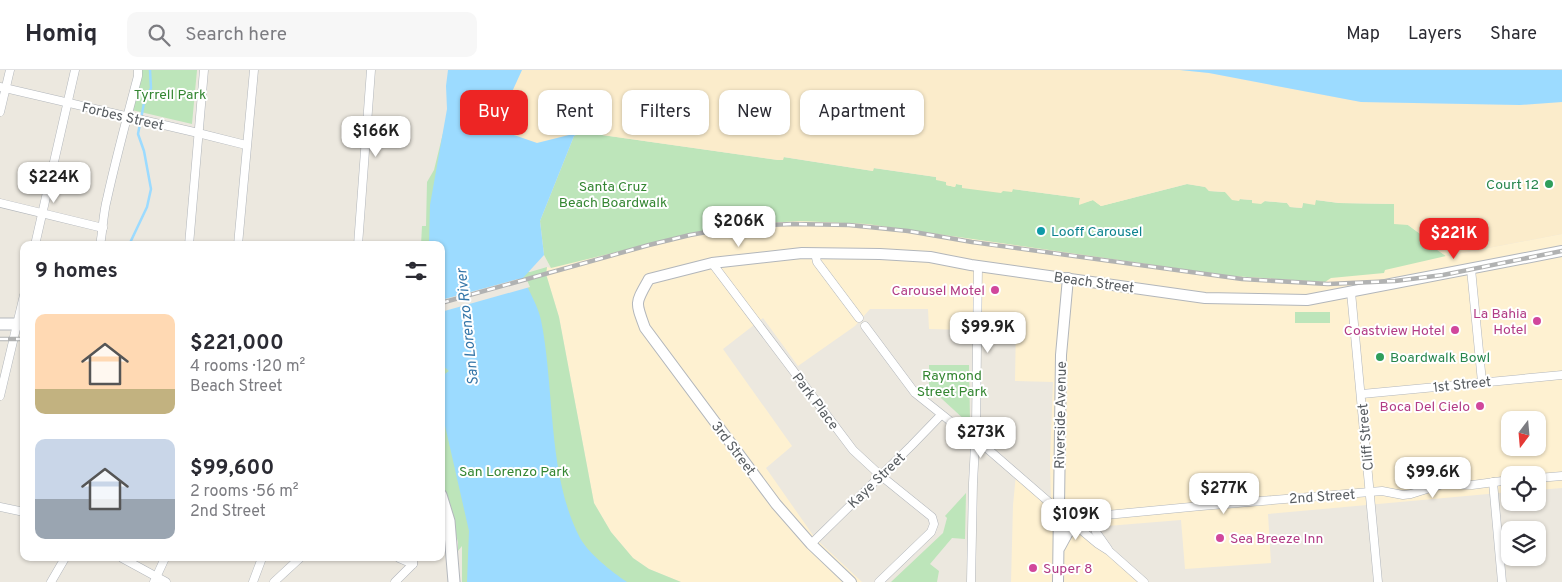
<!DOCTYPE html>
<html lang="en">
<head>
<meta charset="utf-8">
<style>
	:root { --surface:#fff; --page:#f7f7f7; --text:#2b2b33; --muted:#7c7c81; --line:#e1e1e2; --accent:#ed2524 }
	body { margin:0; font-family:Overpass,sans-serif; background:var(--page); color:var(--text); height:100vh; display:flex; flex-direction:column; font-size:19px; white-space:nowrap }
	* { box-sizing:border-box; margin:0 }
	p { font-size:16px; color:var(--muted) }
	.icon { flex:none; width:28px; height:28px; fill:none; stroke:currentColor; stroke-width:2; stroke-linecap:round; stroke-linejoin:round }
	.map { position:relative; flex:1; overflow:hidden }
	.side { position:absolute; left:20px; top:171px; width:425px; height:320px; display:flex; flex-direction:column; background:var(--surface); border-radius:10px; box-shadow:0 1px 4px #0004 }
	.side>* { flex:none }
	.guide { position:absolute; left:460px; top:20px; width:475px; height:45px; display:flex; gap:10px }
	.needle { width:32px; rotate:196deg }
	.controls { position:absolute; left:1501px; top:341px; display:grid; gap:10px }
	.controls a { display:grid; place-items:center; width:45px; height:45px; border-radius:10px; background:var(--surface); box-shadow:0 1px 4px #0004; font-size:25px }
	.price { position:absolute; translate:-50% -42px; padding:0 11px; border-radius:10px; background:#fff; color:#222; font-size:16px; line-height:32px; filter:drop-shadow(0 1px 2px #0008) }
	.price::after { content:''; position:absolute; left:50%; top:30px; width:15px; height:11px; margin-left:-8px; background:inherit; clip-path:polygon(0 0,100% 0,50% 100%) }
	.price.active { background:var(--accent); color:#fff }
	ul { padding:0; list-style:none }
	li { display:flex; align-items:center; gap:15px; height:125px; padding:0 15px }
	li span { display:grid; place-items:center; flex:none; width:140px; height:100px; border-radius:10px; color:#555 }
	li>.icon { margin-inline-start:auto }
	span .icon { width:60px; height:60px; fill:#fffc; stroke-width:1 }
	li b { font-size:21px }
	h2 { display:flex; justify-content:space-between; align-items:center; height:60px; padding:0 15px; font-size:21px }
	.pill { padding:0 18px; border-radius:10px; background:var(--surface); box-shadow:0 1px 4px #0004; font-size:18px; line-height:45px }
	.pill.active { background:var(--accent); color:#fff }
	header { display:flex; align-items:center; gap:30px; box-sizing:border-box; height:70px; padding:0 25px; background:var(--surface); border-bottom:1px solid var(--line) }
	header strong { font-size:24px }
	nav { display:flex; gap:28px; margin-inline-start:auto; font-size:18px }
	.search { width:350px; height:45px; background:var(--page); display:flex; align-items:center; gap:12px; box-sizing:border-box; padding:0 18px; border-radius:10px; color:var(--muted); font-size:19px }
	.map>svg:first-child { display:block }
</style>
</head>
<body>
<header>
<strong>Homiq</strong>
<div class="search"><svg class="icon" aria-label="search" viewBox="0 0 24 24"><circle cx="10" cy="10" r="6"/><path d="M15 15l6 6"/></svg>Search here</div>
<nav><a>Map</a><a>Layers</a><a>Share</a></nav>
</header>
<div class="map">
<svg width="1562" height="512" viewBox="0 0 1562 512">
	<rect width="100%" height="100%" fill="#ece8df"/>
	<path fill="#fef1d1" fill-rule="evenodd" d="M936,110L1080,128L1253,130L1446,186L1562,164V418L1538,420V405H1510V422L1268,444L1271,493L1185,499L1181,450L1095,457L1086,459L1144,512H1011L1013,435L1016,404L1051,433L1050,391L1053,312L1015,311L1016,250H976L975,258L968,260L929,259L928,239H870L855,256L798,296L763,248L723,279L792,376L766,398L815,468L862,512H681L649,499L633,488L611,462L594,433L559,247L546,204L547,197L551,198L544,185ZM1510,350H1538V378H1510Z"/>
	<g fill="#bde5ba">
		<polygon points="141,0 197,0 192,54 132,40"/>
		<polygon points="446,51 483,200 530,202 547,197 546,204 559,247 594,433 611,462 633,488 649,499 681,512 462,512 462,476 458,481 458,472 441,410 441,175 421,175 422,156 426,156 427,112 434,100"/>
		<polygon points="581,62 778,90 783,87 873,101 873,98 936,107 946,112 946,115 955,117 956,114 962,115 962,117 1003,121 1012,119 1080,128 1079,134 1093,130 1101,136 1187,114 1206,117 1209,121 1225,122 1239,129 1287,133 1290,137 1302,138 1303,133 1316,130 1339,133 1394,134 1408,155 1434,174 1433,177 1446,186 1385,200 1384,203 1331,208 1325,212 1231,206 867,154 800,151 750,154 711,159 551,198 544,185 540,151 574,66"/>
		<rect x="1295" y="242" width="35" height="11"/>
		<polygon points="929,295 969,295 970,351 967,352 929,317"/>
		<polygon points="966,423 965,469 952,468 930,494 939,501 937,512 891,512 943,463 947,448 945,446"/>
	</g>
	<polygon fill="#fbeccb" points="522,0 1180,0 1209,3 1361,32 1520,35 1562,32 1562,164 1446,186 1433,177 1434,174 1408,155 1394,154 1394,134 1339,133 1316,130 1315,135 1303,133 1302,138 1290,137 1287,133 1265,131 1261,134 1252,133 1252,130 1240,129 1239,131 1232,130 1225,122 1209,121 1205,117 1187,114 1101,136 1093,130 1079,135 1080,128 1013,119 1012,122 1003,121 1001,123 962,118 962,115 956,114 955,117 946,115 946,112 936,110 936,107 874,98 873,101 784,87 783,90 778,90 581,62 537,73 511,64 511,24"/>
	<g fill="#9cdbff">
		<path d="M448,0H522L511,24V64L537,73L581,62L574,66L540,151L544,185L523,208C529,221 538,236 541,250C555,319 547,405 580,468C589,484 612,502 627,512H467L469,461L441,338V312L444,310L442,306L449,301L441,294V175H429L430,135L447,39L446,16Z"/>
		<polygon points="1180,0 1562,0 1562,32 1520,35 1361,32 1209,3"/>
	</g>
	<polygon fill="#ece8df" points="526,208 530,217 441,242 441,230 518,209 518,210"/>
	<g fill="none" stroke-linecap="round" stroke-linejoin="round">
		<polyline stroke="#9cdbff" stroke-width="2.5" points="129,175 147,137 151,119 144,81 138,64 144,33 151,18 150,0"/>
		<g stroke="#b2b6bb" stroke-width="9">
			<g id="minor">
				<polyline points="0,17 194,62 246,75"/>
				<polyline points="0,42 10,0"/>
				<polyline points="0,133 103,158"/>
				<polyline points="35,175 75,0"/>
				<path d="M100,175C103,160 103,144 107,129C116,88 127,47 138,6V0"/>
				<polyline points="189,175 204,0"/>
				<polyline points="238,175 254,0"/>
				<polyline points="358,175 371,0"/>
				<polyline points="815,183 817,192 859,248"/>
				<polyline points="712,193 853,380 880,405 932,447 934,454 931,462 879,512"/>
				<polyline points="1471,199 1482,312"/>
				<polyline points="1351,222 1378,512"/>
				<polyline points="865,256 915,323 975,371 982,374 1073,453 1098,474 1109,481 1144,512"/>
				<polyline points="1362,324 1562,305"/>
				<polyline points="0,326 24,225"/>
				<polyline points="1538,408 1562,406"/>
				<polyline points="1493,412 1502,512"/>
				<polyline points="0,437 24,442"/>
				<polyline points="1096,446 1096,462 1108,479"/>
				<polyline points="1073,453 1080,448 1096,446 1201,436 1382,421 1403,425 1411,424 1443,414 1472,415 1510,410"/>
				<polyline points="811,474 911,376 941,345"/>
				<polyline points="122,488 166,512"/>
				<polyline points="399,488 413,494"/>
				<polyline points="51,512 65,488"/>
				<polyline points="154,512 165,488"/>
				<polyline points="253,512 262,488"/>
				<polyline points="274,512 300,488"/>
				<polyline points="395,512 413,494 413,488"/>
				<polyline points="971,512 973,413 976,357 978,196"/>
			</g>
		</g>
		<g stroke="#b2b6bb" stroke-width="12">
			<g id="tertiary">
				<polyline points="1060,477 1073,453"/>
				<path d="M851,512L811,474L776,434L645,258C635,231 635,234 649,209L712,193L802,183L880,184L930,187L971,195L1205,228L1307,230L1562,181"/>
				<polyline points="1058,512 1061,285 1068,208"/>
			</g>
		</g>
		<g stroke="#b3b7bd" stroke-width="13">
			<g id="secondary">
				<polyline points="0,254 24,254"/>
				<polyline points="441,425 449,451 454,512"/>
			</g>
		</g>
		<use href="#minor" stroke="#fff" stroke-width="8"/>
		<use href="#tertiary" stroke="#fff" stroke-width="10"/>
		<use href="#secondary" stroke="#fff" stroke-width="11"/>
		<g stroke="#b1b2b2" stroke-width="4.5">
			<g id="rail">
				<polyline points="441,233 649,175 690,165 740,156 793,154 849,155 908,161 972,172 1242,209 1328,214 1395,211 1443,205 1562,181"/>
				<polyline points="0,269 24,269"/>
			</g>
		</g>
		<use href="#rail" stroke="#fff" stroke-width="2.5" stroke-dasharray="8" stroke-linecap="butt"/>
	</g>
	<g fill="#2e9e5b" stroke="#fff" stroke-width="2">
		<circle cx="1549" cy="114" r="5"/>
		<circle cx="1380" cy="287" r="5"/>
	</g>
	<circle fill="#0f9aa8" stroke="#fff" stroke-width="2" cx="1041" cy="161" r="5"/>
	<g fill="#d1479c" stroke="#fff" stroke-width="2">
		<circle cx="995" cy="220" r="5"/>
		<circle cx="1537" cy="251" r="5"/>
		<circle cx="1455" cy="260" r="5"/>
		<circle cx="1480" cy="336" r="5"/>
		<circle cx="1220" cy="468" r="5"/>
		<circle cx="1033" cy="498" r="5"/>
	</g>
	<g text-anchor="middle" stroke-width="4" stroke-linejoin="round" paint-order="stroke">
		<g font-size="14" fill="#348632" stroke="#fff">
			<text x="170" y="29">Tyrrell Park</text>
			<text x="613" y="121">Santa Cruz<tspan x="613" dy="16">Beach Boardwalk</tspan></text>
			<text x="952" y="310">Raymond<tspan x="952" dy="16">Street Park</tspan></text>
			<text x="514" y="406">San Lorenzo Park</text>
		</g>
		<g font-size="14" fill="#585d61" stroke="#fff">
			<text transform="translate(123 46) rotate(13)" y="5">Forbes Street</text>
			<text transform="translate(1094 212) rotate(8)" y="5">Beach Street</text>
			<text transform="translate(1462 314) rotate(-6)" y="5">1st Street</text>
			<text transform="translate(816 331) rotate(53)" y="5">Park Place</text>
			<text transform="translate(1060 345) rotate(-89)" y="5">Riverside Avenue</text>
			<text transform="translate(1365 367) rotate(-95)" y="5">Cliff Street</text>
			<text transform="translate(734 378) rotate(53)" y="5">3rd Street</text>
			<text transform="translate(876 410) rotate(-44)" y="5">Kaye Street</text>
			<text transform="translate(1322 426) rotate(-4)" y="5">2nd Street</text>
		</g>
		<g font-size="14" fill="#27864d" stroke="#fff" text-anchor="end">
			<text x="1539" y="119">Court 12</text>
			<text x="1390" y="292" text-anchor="start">Boardwalk Bowl</text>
		</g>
		<g font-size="14" fill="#0d838f" stroke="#fff" text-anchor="start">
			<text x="1051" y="166">Looff Carousel</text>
		</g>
		<g font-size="14" fill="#b23c85" stroke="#fff" text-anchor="end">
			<text x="985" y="225">Carousel Motel</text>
			<text x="1527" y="248">La Bahia<tspan x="1527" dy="16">Hotel</tspan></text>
			<text x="1445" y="265">Coastview Hotel</text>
			<text x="1470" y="341">Boca Del Cielo</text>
			<text x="1230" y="473" text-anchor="start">Sea Breeze Inn</text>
			<text x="1043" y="503" text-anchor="start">Super 8</text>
		</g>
		<g font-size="15" font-style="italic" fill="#3677a9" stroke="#fff">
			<text transform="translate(467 257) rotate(-96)" y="5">San Lorenzo River</text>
		</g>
	</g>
</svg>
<div class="controls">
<a><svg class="needle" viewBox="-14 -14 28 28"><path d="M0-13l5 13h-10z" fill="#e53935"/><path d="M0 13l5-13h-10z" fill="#7c7c81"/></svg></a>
<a><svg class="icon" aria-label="locate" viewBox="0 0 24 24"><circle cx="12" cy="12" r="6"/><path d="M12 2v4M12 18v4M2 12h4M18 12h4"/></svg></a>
<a><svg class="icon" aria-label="layers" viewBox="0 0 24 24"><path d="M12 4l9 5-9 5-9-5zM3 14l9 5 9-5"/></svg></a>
</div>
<b class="price" style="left:376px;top:88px">$166K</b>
<b class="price" style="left:54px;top:134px">$224K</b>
<b class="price" style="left:739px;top:178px">$206K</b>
<b class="price active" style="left:1454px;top:190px">$221K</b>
<b class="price" style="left:988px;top:284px">$99.9K</b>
<b class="price" style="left:981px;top:389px">$273K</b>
<b class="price" style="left:1433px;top:429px">$99.6K</b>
<b class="price" style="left:1224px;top:445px">$277K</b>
<b class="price" style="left:1076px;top:471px">$109K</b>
<div class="guide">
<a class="pill active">Buy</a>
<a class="pill">Rent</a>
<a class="pill">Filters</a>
<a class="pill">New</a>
<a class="pill">Apartment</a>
</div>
<section class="side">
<h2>9 homes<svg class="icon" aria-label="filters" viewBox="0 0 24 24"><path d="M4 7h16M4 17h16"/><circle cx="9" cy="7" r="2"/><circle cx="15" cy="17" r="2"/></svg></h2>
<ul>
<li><span style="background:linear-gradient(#ffd9b3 75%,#c2b280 0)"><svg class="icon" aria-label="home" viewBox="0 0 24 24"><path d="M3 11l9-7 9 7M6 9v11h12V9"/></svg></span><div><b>$221,000</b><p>4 rooms · 120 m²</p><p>Beach Street</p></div></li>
<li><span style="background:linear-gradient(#c9d6e8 60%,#9aa5b1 0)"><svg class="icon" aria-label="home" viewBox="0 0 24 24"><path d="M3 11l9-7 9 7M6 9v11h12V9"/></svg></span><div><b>$99,600</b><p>2 rooms · 56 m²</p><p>2nd Street</p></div></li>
</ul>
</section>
</div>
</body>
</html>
